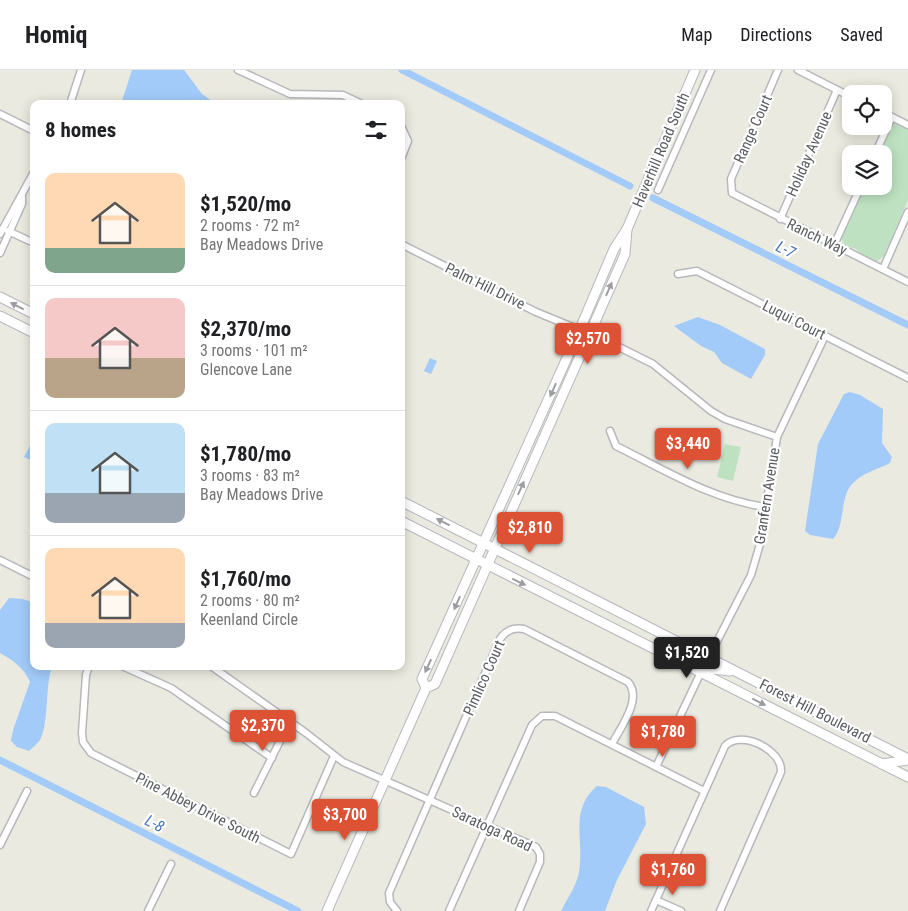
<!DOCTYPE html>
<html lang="en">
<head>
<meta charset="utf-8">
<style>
	:root { --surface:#fff; --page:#f6f6f6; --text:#202124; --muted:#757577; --line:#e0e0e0; --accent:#dd5134 }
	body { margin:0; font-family:"Roboto Condensed",sans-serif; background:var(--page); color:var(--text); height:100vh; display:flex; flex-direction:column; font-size:19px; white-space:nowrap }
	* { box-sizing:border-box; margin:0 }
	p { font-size:16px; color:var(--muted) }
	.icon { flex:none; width:28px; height:28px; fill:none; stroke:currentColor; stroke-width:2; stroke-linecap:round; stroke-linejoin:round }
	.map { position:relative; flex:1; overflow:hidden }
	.panel { position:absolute; left:30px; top:30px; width:375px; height:570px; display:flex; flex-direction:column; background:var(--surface); border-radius:10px; box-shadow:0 2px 12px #0003 }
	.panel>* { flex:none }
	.fabs { position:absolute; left:842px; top:15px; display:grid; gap:10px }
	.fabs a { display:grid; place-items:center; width:50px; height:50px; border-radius:10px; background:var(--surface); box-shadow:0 2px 12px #0003; font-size:25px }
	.price { position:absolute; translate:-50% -42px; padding:0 11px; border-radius:5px; background:var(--accent); color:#fff; font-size:16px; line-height:32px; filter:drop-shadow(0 1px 2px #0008) }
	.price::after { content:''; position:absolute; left:50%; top:30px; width:15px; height:11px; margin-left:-8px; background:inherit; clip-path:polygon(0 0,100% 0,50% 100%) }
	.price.current { background:#222; color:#fff }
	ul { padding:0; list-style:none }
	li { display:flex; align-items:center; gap:15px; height:125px; padding:0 15px }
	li+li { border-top:1px solid var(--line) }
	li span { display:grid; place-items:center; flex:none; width:140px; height:100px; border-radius:10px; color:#555 }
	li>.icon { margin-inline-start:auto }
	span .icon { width:60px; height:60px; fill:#fffc; stroke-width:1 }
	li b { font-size:21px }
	h2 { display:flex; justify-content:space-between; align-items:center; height:60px; padding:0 15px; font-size:21px }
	header { display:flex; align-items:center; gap:30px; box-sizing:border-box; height:70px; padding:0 25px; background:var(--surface); border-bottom:1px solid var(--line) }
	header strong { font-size:24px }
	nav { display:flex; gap:28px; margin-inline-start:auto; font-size:18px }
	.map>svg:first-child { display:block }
</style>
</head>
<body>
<header>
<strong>Homiq</strong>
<nav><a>Map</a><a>Directions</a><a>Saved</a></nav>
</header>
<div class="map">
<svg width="908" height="841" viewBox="0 0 908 841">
	<rect width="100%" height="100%" fill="#ebeae0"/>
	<g fill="#bee2c1">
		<polygon points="897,52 908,58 908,130 884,186 877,191 863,185 856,179 845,176 841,168 864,116 884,116 884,84 878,84 892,53"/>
		<polygon points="725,374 741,377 733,411 717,407"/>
	</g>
	<g fill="#a2cbf9">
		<polygon points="132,0 184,0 202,24 216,34 121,34"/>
		<polygon points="698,247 720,255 765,279 765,285 751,309 722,293 714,282 701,276 674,256"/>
		<polygon points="430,288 437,291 431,304 424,301"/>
		<path d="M850,322L860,325L883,339L882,373L892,387L890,393C877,400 863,402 852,414C839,429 846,454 833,469L810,465L805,461L818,374L844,324Z"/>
		<polygon points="31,374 34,375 33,391 24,387"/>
		<path d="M9,528L23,529L34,533V596H52C45,617 49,653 40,670C37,674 32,678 29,681L17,677L11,671L13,660L30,612C24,598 13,590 0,583V540Z"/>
		<path d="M597,716L606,717L644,737L646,754L617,810L605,841H561C567,829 577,815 579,802C585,771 568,741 597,716Z"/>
	</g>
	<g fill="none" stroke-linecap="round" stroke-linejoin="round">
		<g stroke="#a2cbf9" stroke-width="7">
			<polyline points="402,0 630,116"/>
			<polyline points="653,128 908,255"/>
			<polyline points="0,690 298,841"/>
		</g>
		<g stroke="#b6b8bc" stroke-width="9">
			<g id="street">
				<polyline points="238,0 290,24 343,25 362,34"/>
				<polyline points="778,0 731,109 732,123 908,212"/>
				<polyline points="798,0 851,27"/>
				<polyline points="70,34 81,0"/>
				<polyline points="884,43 908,55"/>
				<polyline points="0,44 34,61"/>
				<polyline points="401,56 408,71 401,89"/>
				<polyline points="875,84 892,47"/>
				<polyline points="658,120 711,0"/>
				<polyline points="780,149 837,20"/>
				<polyline points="8,161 34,173"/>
				<polyline points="0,164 34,102"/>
				<polyline points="401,174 536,242 597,267"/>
				<polyline points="834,175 861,116"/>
				<polyline points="0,183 22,134 22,127"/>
				<polyline points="883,199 908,142"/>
				<polyline points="678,204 697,201 908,308"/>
				<polyline points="609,272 653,294 711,341 725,349 777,367"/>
				<path d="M610,361L616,376C665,400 711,429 765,437"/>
				<polyline points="0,490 34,507"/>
				<polyline points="709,587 751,505 760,474 777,367 825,266"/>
				<polyline points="89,596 86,605 82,663 83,672 91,683 291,784 334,686"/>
				<polyline points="122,596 171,618 272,688"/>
				<polyline points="211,596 306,663 343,692 536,777 540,784 540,792 519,841"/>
				<polyline points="656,697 701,602"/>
				<polyline points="254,723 280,671 292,653"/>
				<polyline points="0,775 27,721"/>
				<polyline points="656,830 681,841"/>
				<polyline points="148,841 171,794"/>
				<path d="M397,841L390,832L389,823L500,569C506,560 514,557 524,559L628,612C643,629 620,658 612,674"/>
				<polyline points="449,841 532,655 542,646 555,646 704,721"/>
				<path d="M651,841L725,676C741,659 783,680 781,702L720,841"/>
			</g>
		</g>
		<g stroke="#b6b9be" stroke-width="11">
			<g id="secondary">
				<polyline points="0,227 34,244"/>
				<polyline points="0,246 34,263"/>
				<polyline points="401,431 908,689"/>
				<polyline points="401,451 908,707"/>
				<polyline points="679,588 696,590 709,587"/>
				<polyline points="701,602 713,599 730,601"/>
				<polyline points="426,618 422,609 580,259 614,179 627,159 695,0"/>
				<polyline points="882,694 908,690"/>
				<polyline points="327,841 426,618 435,614 625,184 627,159"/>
			</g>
		</g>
		<use href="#street" stroke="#fff" stroke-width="6"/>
		<use href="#secondary" stroke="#fff" stroke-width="9"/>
	</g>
	<defs><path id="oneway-solid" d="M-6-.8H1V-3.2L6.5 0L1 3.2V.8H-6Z" transform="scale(1.25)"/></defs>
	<g fill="#9b9da0">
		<use href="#oneway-solid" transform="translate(609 219) rotate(-66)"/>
		<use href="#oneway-solid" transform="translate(17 236) rotate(-153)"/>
		<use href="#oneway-solid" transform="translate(553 320) rotate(114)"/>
		<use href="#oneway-solid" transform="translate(521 418) rotate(-66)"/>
		<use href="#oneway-solid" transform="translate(443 452) rotate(-153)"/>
		<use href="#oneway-solid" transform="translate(519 512) rotate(26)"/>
		<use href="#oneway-solid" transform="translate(457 533) rotate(114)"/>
		<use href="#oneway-solid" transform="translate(428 596) rotate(115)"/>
		<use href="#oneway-solid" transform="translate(759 632) rotate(27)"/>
	</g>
	<g text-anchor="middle" stroke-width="4.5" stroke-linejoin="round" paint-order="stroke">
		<g font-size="15" fill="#595c60" stroke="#fff">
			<text transform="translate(753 59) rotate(-66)" y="5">Range Court</text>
			<text transform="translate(661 80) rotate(-67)" y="5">Haverhill Road South</text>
			<text transform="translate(809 84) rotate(-66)" y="5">Holiday Avenue</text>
			<text transform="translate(817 167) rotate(26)" y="5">Ranch Way</text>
			<text transform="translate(485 216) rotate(26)" y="5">Palm Hill Drive</text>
			<text transform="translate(794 250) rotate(27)" y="5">Luqui Court</text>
			<text transform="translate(767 426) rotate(-81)" y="5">Granfern Avenue</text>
			<text transform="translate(484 608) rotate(-66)" y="5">Pimlico Court</text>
			<text transform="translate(815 641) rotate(27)" y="5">Forest Hill Boulevard</text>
			<text transform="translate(198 738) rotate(27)" y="5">Pine Abbey Drive South</text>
			<text transform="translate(492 759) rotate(25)" y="5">Saratoga Road</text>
		</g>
		<g font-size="16" font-style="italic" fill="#4875ba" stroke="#fff">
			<text transform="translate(786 179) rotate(26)" y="6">L-7</text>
			<text transform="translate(155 753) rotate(27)" y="6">L-8</text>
		</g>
	</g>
</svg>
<div class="fabs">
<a><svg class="icon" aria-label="locate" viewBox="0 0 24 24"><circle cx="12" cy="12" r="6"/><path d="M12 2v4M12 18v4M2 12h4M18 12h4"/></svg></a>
<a><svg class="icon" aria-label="layers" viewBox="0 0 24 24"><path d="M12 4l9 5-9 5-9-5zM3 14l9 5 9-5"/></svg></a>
</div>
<b class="price" style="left:588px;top:295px">$2,570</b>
<b class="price" style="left:688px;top:400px">$3,440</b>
<b class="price" style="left:530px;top:484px">$2,810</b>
<b class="price current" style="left:687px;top:609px">$1,520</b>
<b class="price" style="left:263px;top:682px">$2,370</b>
<b class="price" style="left:663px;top:688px">$1,780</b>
<b class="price" style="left:345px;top:771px">$3,700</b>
<b class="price" style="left:673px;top:826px">$1,760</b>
<section class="panel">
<h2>8 homes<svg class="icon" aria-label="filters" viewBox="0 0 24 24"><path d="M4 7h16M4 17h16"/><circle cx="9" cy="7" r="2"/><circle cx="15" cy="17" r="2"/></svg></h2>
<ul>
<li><span style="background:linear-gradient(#ffd9b3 75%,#7fa58c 0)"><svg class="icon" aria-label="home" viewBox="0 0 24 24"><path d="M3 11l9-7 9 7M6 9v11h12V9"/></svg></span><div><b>$1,520/mo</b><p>2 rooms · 72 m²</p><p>Bay Meadows Drive</p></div></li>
<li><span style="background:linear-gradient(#f6c9c9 60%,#b9a48a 0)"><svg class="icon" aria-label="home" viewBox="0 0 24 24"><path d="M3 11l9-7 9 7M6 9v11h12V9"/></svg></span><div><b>$2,370/mo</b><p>3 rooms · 101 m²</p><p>Glencove Lane</p></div></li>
<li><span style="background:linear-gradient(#bfe0f5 70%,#9aa5b1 0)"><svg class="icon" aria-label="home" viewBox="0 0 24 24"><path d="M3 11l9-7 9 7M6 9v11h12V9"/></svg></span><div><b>$1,780/mo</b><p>3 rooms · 83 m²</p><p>Bay Meadows Drive</p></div></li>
<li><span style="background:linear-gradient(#ffd9b3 75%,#9aa5b1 0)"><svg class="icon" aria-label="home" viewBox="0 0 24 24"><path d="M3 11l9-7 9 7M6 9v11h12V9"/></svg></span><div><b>$1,760/mo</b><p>2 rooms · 80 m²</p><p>Keenland Circle</p></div></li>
</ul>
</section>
</div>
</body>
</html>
